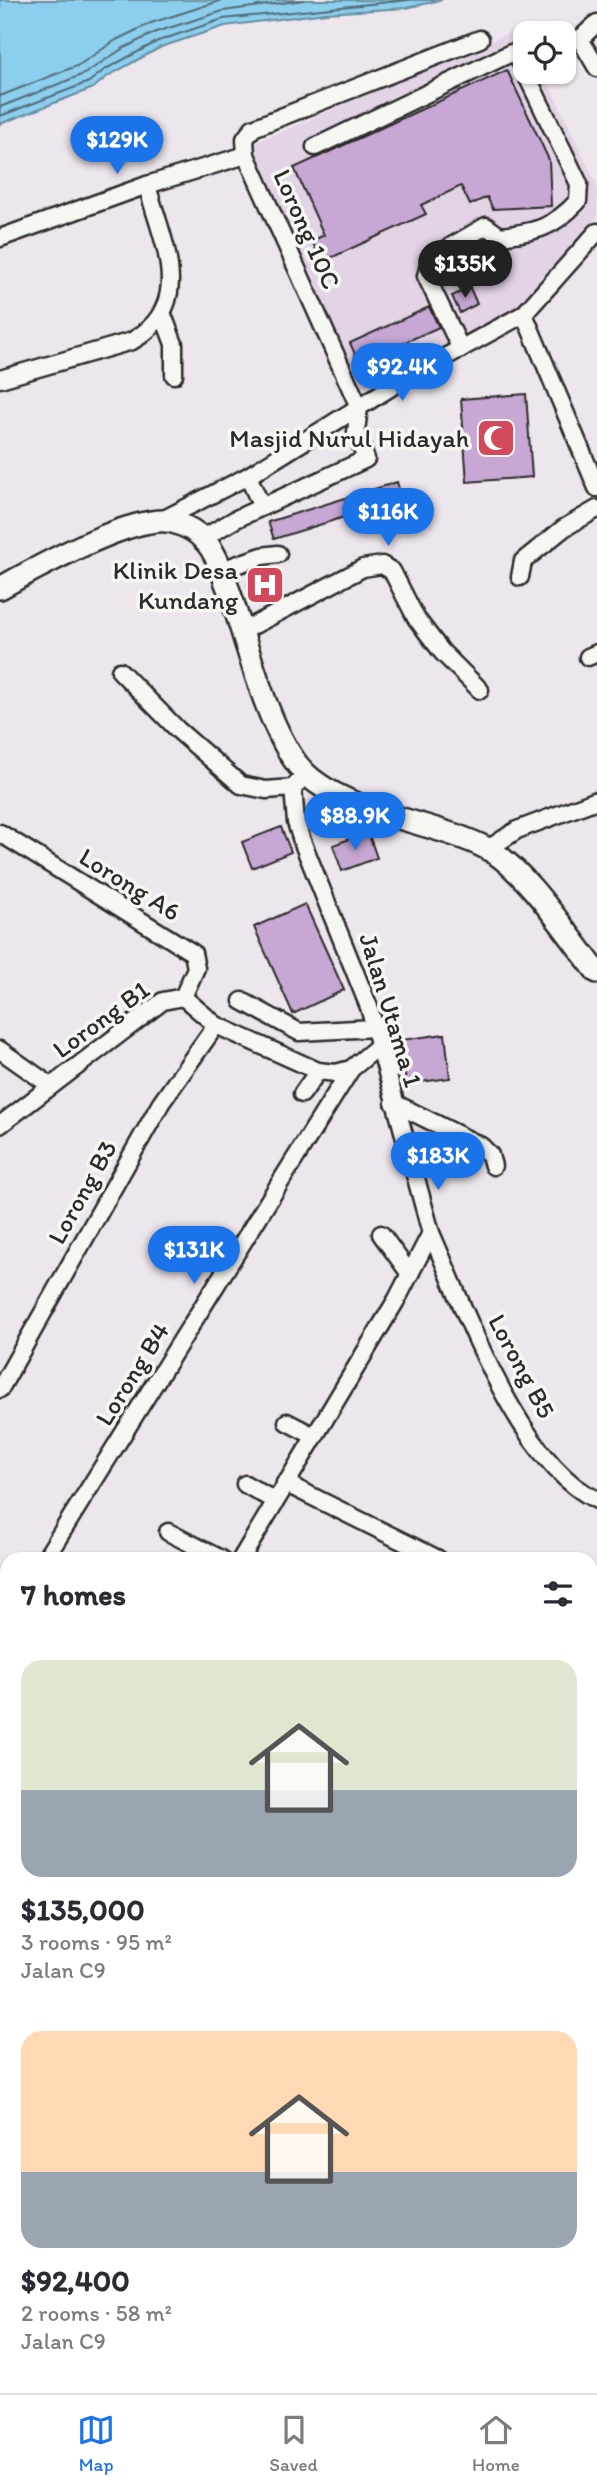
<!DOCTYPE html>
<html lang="en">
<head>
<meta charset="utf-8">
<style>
	:root { --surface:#fff; --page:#f7f7f7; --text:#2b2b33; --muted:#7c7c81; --line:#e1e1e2; --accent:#1a73e8 }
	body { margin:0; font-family:Itim,sans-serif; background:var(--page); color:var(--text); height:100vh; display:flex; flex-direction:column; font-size:26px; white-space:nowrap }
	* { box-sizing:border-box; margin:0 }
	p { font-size:23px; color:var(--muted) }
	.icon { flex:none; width:38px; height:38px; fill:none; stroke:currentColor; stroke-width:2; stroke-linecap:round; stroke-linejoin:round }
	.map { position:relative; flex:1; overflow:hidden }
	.side { position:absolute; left:0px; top:1552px; width:598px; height:842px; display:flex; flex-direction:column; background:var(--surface); border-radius:21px 21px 0 0; box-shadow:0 2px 5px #0004 }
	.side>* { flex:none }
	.buttons { position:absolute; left:513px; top:21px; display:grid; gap:14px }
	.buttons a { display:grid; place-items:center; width:63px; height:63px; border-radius:14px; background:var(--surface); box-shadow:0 2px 5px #0004; font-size:35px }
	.price { position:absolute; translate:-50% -60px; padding:0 16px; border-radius:24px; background:var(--accent); color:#fff; font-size:23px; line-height:46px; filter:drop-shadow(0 2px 4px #0008) }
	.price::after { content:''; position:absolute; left:50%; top:42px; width:21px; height:16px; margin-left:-10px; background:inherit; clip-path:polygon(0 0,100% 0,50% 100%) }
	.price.selected { background:#222; color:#fff }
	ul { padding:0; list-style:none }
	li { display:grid; align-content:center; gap:14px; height:371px; padding:0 21px }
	li span { display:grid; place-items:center; height:217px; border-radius:21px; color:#555 }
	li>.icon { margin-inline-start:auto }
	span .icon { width:126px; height:126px; fill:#fffc; stroke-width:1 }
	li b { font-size:30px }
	h2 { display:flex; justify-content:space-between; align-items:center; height:84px; padding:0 21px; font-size:30px }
	.dock { display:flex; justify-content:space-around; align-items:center; height:98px; border-top:2px solid var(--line); background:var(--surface); font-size:19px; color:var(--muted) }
	.dock a { display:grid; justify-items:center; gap:4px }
	.dock .selected { color:var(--accent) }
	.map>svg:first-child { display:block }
</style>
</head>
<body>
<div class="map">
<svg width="597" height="2393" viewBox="0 0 597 2393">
	<rect width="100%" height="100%" fill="#ede6ec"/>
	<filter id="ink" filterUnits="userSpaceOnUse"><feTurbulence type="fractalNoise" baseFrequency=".0143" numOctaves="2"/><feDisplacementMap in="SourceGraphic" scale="14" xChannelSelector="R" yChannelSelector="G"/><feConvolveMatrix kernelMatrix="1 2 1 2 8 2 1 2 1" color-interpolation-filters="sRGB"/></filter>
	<g filter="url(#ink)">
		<g fill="#e2d3e5">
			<polygon points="522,27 525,34 525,72 543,72 597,185 597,217 506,318 359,390 251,145"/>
			<polygon points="277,569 285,586 252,601 245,583"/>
		</g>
		<polygon fill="#8cceed" stroke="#658d9f" stroke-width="2" points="0,0 442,0 406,8 326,13 225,26 161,47 108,76 93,88 0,124"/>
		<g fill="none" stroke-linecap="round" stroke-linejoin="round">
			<g stroke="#526c79" stroke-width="2">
				<polyline points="0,96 79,65 116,40 151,23 223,0"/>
				<polyline points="0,107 84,74 122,49 156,32 223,11 304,0"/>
				<polyline points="0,116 89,82 104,70 158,41 223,19 409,0"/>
			</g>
			<g stroke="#8cceed" stroke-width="30">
				<polyline points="0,1647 7,1652"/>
				<polyline points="592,2185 597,2197"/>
			</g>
		</g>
		<g fill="#c7a8d4" stroke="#2b2b2b" stroke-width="2">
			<polygon points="507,70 549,160 551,206 493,209 487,197 470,205 461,186 421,205 426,214 322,262 312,241 324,235 294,168"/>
			<polygon points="470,288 477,304 460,313 452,296"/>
			<polygon points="429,307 439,327 359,363 350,343"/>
			<polygon points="526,394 532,477 467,482 461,399"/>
			<polygon points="397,482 402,499 274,539 268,522"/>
			<polygon points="281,827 291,852 252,868 242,842"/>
			<polygon points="368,832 377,858 342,871 333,845"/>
			<polygon points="305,904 344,990 293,1014 254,927"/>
			<polygon points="445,1034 450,1078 406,1084 401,1040"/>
		</g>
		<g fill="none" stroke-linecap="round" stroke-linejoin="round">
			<g stroke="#2b2b2b" stroke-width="21">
				<g id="minor">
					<polyline points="597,23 580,39 597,68"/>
					<polyline points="315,147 511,53 519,58 525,71"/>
					<polyline points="0,238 147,185 246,155"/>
					<polyline points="524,314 597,488"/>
					<polyline points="163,315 174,344 174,375"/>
					<path d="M461,349L426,276L431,258L486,226L500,236C536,232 553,228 578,201L579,184L525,72"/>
					<path d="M0,379L132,341C197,304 162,242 147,185"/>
					<polyline points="248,476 262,507"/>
					<polyline points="164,519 248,476 401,381 524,314 597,232"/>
					<polyline points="203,538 236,519 366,459 356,432 359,407 246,155 245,139 253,128 480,39"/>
					<polyline points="221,570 262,556 278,554"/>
					<polyline points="520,577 523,561 564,528 597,509"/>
					<polyline points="243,631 363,568 382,565 392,571 416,618 442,652 480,690"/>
					<polyline points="588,657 597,653"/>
					<polyline points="120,671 179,731 241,785 266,790 293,788"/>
					<polyline points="0,833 193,953 196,968 183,997"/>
					<polyline points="488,849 517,830 597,800"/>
					<polyline points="242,1001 299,1032 375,1028"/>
					<polyline points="0,1050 51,1086"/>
					<polyline points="302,1094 318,1071"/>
					<polyline points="394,1103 481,1146 490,1155 493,1166"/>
					<polyline points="0,1125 163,1001 183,997 216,1025 318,1071 336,1073 351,1069"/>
					<path d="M431,1233C466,1311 518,1463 597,1500"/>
					<polyline points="381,1234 410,1274"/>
					<polyline points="0,1389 161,1103 216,1025"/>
					<polyline points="287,1422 314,1436"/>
					<polyline points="285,1483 438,1559"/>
					<polyline points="245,1484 275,1501"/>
					<polyline points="168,1532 221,1559"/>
					<polyline points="45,1559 351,1069 380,1045"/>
					<polyline points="241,1559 397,1299 431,1233 369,1007 302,841 296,822 293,788 306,774"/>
					<polyline points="592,1635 597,1638"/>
					<polyline points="592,1833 597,1836"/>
					<polyline points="0,1865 7,1863"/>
					<polyline points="592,1894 597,1893"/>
					<polyline points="0,2068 7,2068"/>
					<polyline points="0,2231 7,2241"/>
					<polyline points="592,2297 597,2312"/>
					<polyline points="113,2387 117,2393"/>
					<polyline points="278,2387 280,2393"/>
					<polyline points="188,2393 196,2387"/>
				</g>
			</g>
			<g stroke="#2b2b2b" stroke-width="26">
				<path id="major" d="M0,588C35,569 140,509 176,523C185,526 197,532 203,539C217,552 222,574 229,591C247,642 265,721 297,764C334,813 434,820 488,849C526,870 569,937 597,972"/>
			</g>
			<use href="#minor" stroke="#f6f6f2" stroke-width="16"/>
			<use href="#major" stroke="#f6f6f2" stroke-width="21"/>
		</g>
	</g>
	<defs>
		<g id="mosque-square" transform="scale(2.0125)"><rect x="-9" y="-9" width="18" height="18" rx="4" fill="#d1495b" stroke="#f6f6f2"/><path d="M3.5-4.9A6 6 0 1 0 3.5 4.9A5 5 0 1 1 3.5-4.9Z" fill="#fff"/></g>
		<g id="hospital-square" transform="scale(2.0125)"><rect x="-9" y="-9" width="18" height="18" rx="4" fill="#d1495b" stroke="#f6f6f2"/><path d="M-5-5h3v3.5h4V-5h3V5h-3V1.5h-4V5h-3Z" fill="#fff"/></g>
	</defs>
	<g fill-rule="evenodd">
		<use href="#mosque-square" x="496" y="438"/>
		<use href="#hospital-square" x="265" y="585"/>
	</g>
	<g text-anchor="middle" stroke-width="7" stroke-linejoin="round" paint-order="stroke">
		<g font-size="26" fill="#2b2b2b" stroke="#f6f6f2">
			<text transform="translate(307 229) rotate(66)" y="9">Lorong 10C</text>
			<text transform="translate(130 884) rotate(32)" y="9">Lorong A6</text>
			<text transform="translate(391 1010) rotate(73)" y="9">Jalan Utama 1</text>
			<text transform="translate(101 1019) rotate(-36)" y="9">Lorong B1</text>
			<text transform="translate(82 1192) rotate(-61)" y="9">Lorong B3</text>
			<text transform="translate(522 1366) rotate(62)" y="9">Lorong B5</text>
			<text transform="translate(132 1374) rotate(-58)" y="9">Lorong B4</text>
		</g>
		<g font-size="26" fill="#2b2b2b" stroke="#f6f6f2" text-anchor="end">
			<text x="469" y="447">Masjid Nurul Hidayah</text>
			<text x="238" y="579">Klinik Desa<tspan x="238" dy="30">Kundang</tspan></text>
		</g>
	</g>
</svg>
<div class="buttons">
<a><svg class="icon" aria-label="locate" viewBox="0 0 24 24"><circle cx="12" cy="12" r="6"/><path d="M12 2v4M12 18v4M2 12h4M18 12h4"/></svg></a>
</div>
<b class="price" style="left:117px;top:176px">$129K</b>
<b class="price selected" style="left:465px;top:300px">$135K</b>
<b class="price" style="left:402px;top:403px">$92.4K</b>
<b class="price" style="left:388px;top:548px">$116K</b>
<b class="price" style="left:355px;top:852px">$88.9K</b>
<b class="price" style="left:438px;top:1192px">$183K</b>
<b class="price" style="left:194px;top:1286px">$131K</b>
<section class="side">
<h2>7 homes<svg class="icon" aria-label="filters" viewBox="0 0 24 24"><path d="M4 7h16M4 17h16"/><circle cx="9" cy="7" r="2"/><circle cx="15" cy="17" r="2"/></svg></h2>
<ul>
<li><span style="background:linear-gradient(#dfe7d0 60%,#9aa5b1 0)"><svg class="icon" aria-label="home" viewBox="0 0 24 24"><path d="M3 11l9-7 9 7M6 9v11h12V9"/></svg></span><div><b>$135,000</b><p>3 rooms · 95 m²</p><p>Jalan C9</p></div></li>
<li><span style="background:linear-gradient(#ffd9b3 65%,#9aa5b1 0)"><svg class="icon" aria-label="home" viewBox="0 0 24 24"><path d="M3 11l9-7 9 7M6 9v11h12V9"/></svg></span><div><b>$92,400</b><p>2 rooms · 58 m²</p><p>Jalan C9</p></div></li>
</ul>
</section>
</div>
<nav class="dock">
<a class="selected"><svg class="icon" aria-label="map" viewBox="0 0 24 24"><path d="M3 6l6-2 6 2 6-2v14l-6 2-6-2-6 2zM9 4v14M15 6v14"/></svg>Map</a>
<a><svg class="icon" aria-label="saved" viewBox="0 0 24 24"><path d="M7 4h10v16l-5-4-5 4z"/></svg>Saved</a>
<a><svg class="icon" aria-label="home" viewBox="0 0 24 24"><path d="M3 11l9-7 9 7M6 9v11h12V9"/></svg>Home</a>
</nav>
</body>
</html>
